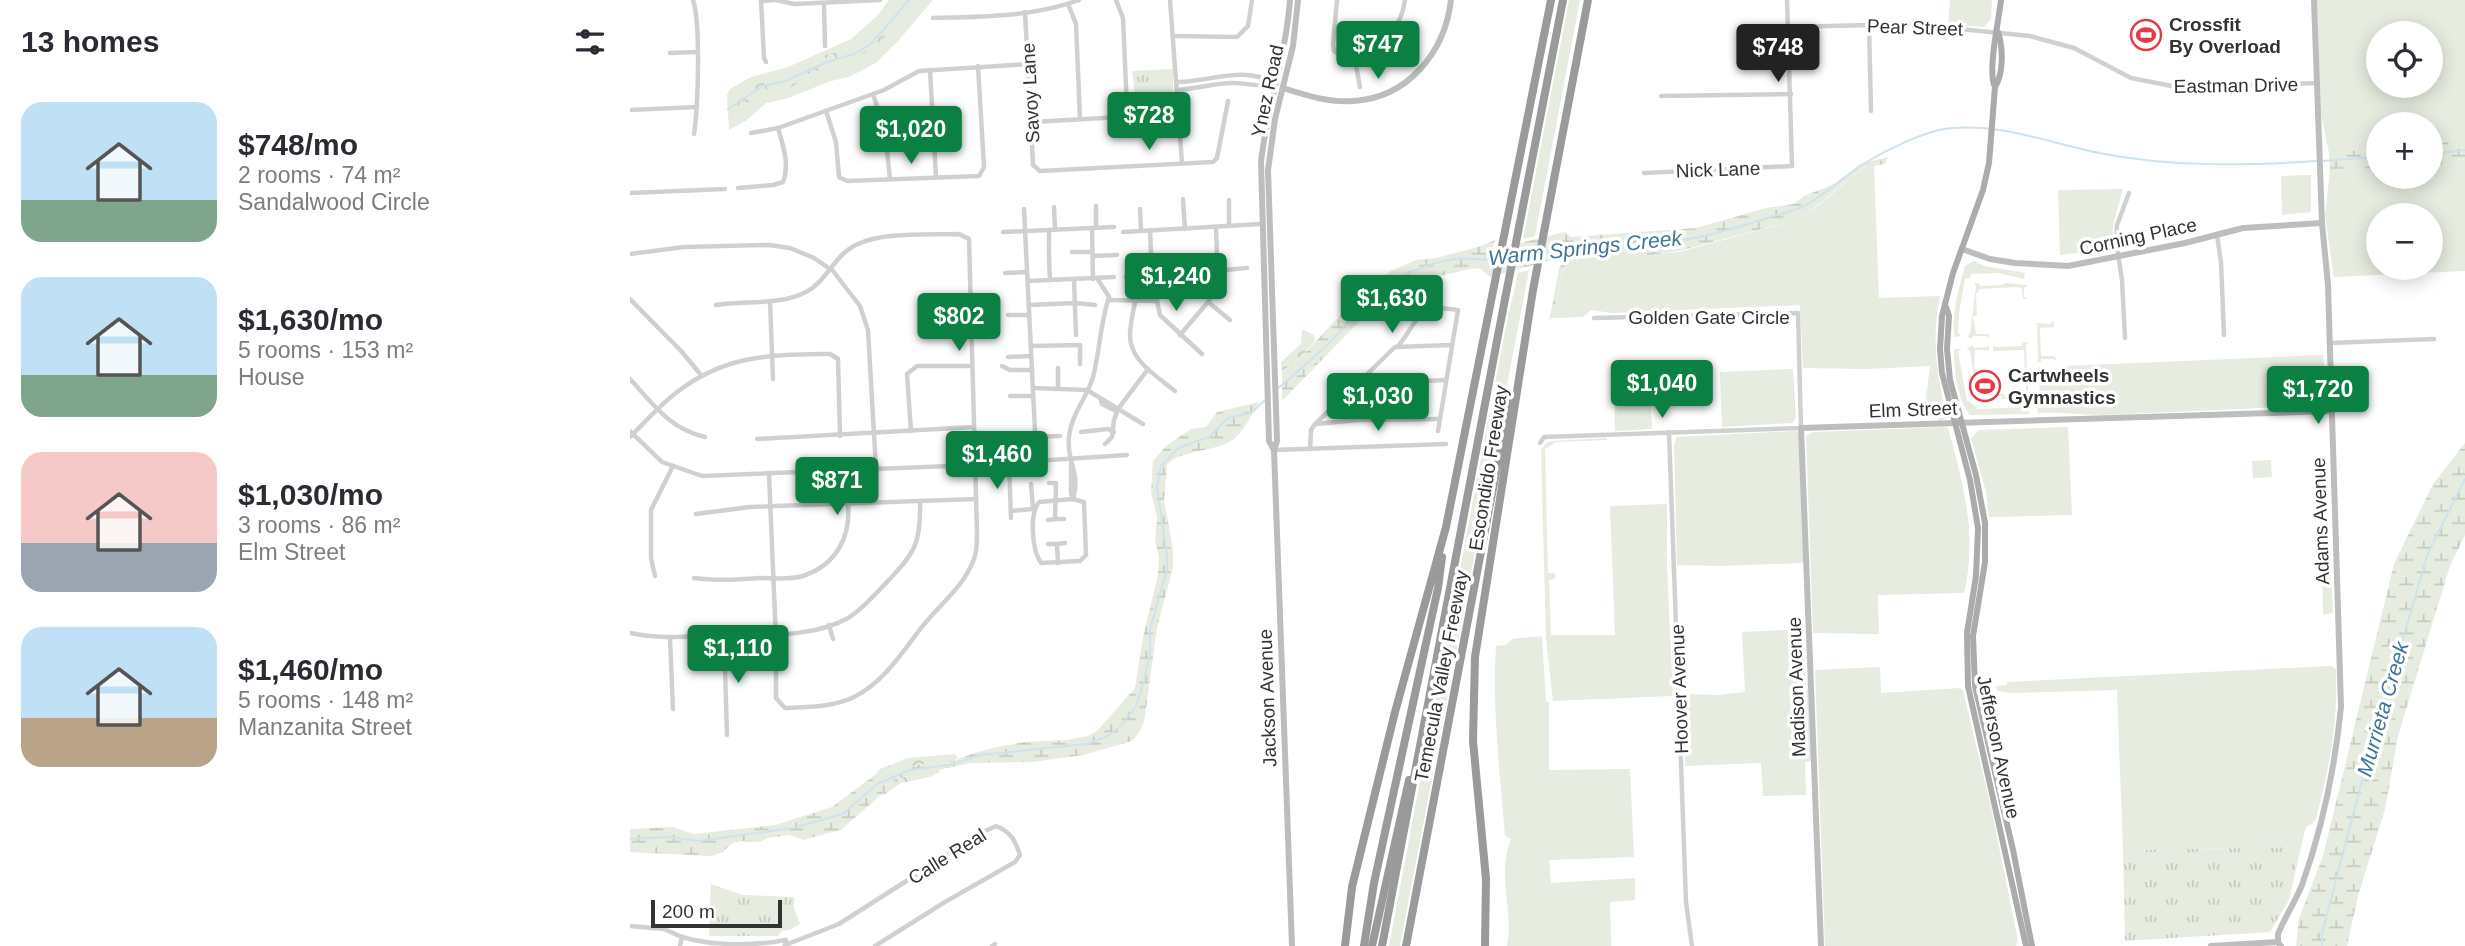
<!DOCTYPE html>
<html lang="en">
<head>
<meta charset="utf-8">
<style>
	:root { --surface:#fff; --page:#f2f2f3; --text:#2b2b33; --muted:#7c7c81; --accent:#0b8043 }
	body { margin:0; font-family:Helvetica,sans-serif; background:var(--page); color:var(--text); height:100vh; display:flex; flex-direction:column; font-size:26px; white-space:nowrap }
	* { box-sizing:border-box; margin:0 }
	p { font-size:23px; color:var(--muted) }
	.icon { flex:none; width:38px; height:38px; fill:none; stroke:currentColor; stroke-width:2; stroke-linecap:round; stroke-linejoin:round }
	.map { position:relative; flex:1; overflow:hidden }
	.sheet { display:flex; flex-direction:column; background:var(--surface); width:630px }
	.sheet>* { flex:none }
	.tools { position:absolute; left:1736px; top:21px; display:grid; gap:14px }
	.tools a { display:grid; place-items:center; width:77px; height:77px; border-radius:50%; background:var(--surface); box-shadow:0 4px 18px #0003; font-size:35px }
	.scale { position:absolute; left:21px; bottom:18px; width:131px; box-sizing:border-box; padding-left:7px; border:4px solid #333; border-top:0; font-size:19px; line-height:24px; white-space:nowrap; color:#333; -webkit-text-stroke:5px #fff; paint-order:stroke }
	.price { position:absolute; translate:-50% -60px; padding:0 16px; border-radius:7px; background:var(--accent); color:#fff; font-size:23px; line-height:46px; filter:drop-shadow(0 2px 4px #0008) }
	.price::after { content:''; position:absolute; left:50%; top:42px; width:21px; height:16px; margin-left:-10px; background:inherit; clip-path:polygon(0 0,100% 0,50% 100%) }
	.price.active { background:#222; color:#fff }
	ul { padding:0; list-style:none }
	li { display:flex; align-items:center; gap:21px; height:175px; padding:0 21px }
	li span { display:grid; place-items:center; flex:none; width:196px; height:140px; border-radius:21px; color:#555 }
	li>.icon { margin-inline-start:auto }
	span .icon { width:84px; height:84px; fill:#fffc; stroke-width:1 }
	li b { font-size:30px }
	h2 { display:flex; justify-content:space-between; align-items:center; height:84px; padding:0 21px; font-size:30px }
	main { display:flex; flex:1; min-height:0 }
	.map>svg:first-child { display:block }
</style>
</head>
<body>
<main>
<section class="sheet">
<h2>13 homes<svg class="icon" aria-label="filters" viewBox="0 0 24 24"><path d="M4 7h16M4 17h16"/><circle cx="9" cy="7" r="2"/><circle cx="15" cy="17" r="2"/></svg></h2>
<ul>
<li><span style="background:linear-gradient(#bfe0f5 70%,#7fa58c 0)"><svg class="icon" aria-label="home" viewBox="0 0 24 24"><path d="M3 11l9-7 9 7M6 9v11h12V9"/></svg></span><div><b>$748/mo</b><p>2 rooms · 74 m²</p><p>Sandalwood Circle</p></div></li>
<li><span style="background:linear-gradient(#bfe0f5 70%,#7fa58c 0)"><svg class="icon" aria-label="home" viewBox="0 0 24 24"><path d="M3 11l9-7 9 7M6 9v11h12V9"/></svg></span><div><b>$1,630/mo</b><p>5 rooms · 153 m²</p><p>House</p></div></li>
<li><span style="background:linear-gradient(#f6c9c9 65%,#9aa5b1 0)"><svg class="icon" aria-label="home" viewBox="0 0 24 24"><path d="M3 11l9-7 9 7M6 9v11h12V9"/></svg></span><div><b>$1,030/mo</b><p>3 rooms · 86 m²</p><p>Elm Street</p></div></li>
<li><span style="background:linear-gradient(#bfe0f5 65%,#b9a48a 0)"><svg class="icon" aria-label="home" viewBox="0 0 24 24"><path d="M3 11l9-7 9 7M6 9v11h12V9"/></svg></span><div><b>$1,460/mo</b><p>5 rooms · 148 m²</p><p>Manzanita Street</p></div></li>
</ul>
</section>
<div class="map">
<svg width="1835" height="946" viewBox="0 0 1835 946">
	<defs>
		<pattern id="forest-crowns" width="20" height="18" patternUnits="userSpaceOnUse" patternTransform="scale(1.75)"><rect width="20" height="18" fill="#e6ecdf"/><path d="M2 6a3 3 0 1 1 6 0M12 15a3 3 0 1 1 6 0" fill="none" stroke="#c6cbc0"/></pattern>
		<pattern id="wetland-marsh" width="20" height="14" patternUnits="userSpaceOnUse" patternTransform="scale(1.75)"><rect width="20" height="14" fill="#e6ecdf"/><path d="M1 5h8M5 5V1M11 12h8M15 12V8" fill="none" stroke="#c6cbc0"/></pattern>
		<pattern id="park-tufts" width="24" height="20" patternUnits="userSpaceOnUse" patternTransform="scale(1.75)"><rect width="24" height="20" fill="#e6ecdf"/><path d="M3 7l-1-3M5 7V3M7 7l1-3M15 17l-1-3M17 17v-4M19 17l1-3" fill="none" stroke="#c6cbc0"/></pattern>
	</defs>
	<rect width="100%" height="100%" fill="#fff"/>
	<g fill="#e6ecdf" fill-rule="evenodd">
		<polygon points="259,0 303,0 267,42 246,63 219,77 201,81 158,98 136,103 117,120 99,130 97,95 100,89 121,77 158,67 221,39 248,15"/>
		<polygon points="939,0 950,0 905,236 893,239"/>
		<polygon points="1320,0 1362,0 1361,19 1354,27 1318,24"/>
		<path d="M1687,0H1835V139L1801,143V124H1748V148L1699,153L1691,114ZM1748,33H1801V86H1748Z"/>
		<path d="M1835,163V271L1704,277L1695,216L1700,170L1748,168V177H1801V166ZM1748,215H1801V268H1748Z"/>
		<path d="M1244,166L1249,298L1310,296C1301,338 1307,376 1317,418L1309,421L1296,398L1300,366L1238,369L1173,368L1170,305L982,313L961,310L953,317L923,318L919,320L921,311H925L933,271L938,261L948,254L971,252L1021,255L1049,252L1166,220L1193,202L1232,168Z"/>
		<polygon points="1681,175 1681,212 1652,215 1651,176"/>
		<polygon points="1493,189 1483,225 1483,242 1475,250 1430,255 1428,190"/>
		<path d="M1344,261L1355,266L1395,273L1394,279L1368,273L1341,274L1340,279L1335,278L1329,313L1328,333L1331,336L1325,337C1321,315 1329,288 1335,266Z"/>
		<polygon points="899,270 770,946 759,946 875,331 888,273"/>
		<polygon points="1344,283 1349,283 1350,286 1373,285 1375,283 1397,285 1394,288 1394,297 1397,299 1393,299 1392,288 1386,287 1350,289 1346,294 1347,316 1343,316 1346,334 1359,334 1358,339 1356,336 1343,336 1342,339 1337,336 1340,334 1346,286"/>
		<polygon points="1422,321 1424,322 1424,327 1410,328 1411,356 1425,356 1426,361 1423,359 1411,359 1411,362 1406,362 1408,360 1407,324 1404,323 1421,324"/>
		<polygon points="1393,342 1399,343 1396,345 1397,374 1399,376 1395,376 1394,350 1363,351 1364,344 1365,347 1392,346"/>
		<polygon points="1342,345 1344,348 1357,347 1359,345 1359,350 1345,350 1344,369 1347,369 1347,379 1361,379 1363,382 1364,394 1374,394 1374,396 1396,394 1396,381 1400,380 1398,383 1398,396 1401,398 1371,399 1371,396 1349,397 1349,400 1345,400 1345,397 1347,395 1343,392 1342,385 1345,383 1340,351 1337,349"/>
		<path d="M1324,349H1331L1328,352L1337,401H1340L1347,409L1397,407L1399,404V414L1340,415C1327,399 1324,370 1324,349Z"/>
		<path d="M1693,355L1698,399L1695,405L1473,415C1450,415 1431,412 1408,413L1407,405L1410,404L1409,370L1406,368L1411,367L1412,370H1429L1430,367L1435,366Z"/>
		<polygon points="1163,369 1166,417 1163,423 1092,427 1090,372"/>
		<polygon points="1019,376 1022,429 985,431 984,377"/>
		<path d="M1315,427L1318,428C1333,483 1348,536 1334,593L1248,595L1249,634L1183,633L1176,436L1183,432Z"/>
		<polygon points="1438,427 1442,515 1359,517 1356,492 1341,439 1348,430"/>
		<polygon points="1166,431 1169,433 1174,563 1091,566 1047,565 1044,444 1047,437"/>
		<polygon points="977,438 977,440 926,442 915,449 918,573 925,573 925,579 919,580 921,635 985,635 980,506 1037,504 1037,567 1043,696 923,701 916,639 911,450 916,443 922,441"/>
		<polygon points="1641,460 1642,477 1623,478 1622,461"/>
		<polygon points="1701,569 1703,613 1693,615 1692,570"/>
		<polygon points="1174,629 1176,687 1178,690 1182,761 1175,762 1176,795 1133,796 1131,763 1055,766 1053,697 1057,694 1088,695 1115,692 1112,632"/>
		<path d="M912,636L916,702H919V770L1000,769L1004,857L919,860L921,883L1005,878V900L980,902L981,946H877C884,909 866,876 881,839L875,836C870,773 862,710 866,646L876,645L882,639Z"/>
		<path d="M1701,666L1706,669C1708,727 1700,763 1686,819L1682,824L1676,827L1671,847L1493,850L1487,690L1380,693L1367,691L1366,686L1377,685V682Z"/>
		<polygon points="1250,667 1251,693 1330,688 1333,691 1361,807 1388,941 1386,946 1195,946 1185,670"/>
	</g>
	<g fill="url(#forest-crowns)">
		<polygon points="275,0 285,0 271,17 264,17 262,15"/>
		<polygon points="249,26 258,27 259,30 249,47 231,54 209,67 192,68 161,87 134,92 117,103 105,114 98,115 98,104 118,88 132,81 154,74 193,55 225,49"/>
		<polygon points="672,329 684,335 685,341 669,360 652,371 651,362 671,344"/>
		<polygon points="325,754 328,758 321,762 293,764 246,774 250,769 278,758"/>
		<path d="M309,769L310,772L300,777L271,783L252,796C260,775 290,773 309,769Z"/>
	</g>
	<g fill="url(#wetland-marsh)">
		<polygon points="1835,139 1835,163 1801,166 1801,143"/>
		<polygon points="1748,148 1748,168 1700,170 1699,153"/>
		<polygon points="1258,157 1255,164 1232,168 1193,201 1166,220 1049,251 1021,255 971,252 948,254 938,261 933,270 925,311 921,311 929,269 934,259 925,263 925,259 860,277 851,269 844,268 793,280 752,298 652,401 652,371 669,360 710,315 744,284 761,271 786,260 806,258 848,247 865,240 863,247 866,249 935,232 941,237 1066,228 1136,208 1164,204 1174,196 1204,184 1230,164"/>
		<path d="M629,402C622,413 614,431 604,439C585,453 550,449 537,465L534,500L543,549V567L527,628L514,722L508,734L502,741L453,755L403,762L341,763L270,778L211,830L173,840L159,835L138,838L129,842L109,841L101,844L93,852L81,856L0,852V829L42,827L64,834L145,825L202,807L246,774L293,764L321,762L344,753L372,746L395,742L437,740L458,736L467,731L505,688L513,637L528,575L529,557L525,541L527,517L521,492L523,461L537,445L561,429L576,427L587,412Z"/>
		<polygon points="1835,443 1835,535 1820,566 1768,736 1755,809 1728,896 1717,946 1666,946 1669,918 1693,856 1764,564 1803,484"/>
	</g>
	<g fill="url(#park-tufts)">
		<polygon points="543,69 543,111 507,112 502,71"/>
		<polygon points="1671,847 1659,900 1640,932 1495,941 1493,850"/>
		<polygon points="81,884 113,895 164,897 164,908 170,924 159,930 152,931 148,936 79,936"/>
	</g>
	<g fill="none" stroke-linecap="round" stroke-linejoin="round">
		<g stroke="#cfe2ee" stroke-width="2">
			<polyline points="98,109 133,86 156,81 197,62 224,54 241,44 279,0"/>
			<polyline points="1801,154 1835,150"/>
			<polyline points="1692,161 1748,157"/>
			<path d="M914,252C959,241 1000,246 1046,241C1077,237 1109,227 1138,218C1150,214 1163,211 1174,206C1191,197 1206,184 1222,172C1243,156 1296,129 1323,128C1375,124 1419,143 1469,153C1539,167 1614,166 1686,161"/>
			<polyline points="886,258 908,253"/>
			<path d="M647,389C665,374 683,359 700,342C740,299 762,270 824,259C839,257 852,261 867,260"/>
			<polyline points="0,839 38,837 69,841 162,828 213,814 247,784 280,770 319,765 351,755 457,744 476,737 490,727 506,706 514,681 520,653 520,629 537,569 537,556 527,487 531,466 548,448 579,437 598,418 621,413 635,400"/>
			<polyline points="1692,946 1692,934 1732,780 1798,553 1835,479"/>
		</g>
		<g stroke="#d0d0d0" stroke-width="4.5">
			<path d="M63,0C71,25 68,107 64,134"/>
			<polyline points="131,0 134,58 136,62"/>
			<polyline points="146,0 164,4 250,0"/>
			<polyline points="540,0 552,163"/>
			<path d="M707,0L703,44L704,51L712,57C746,54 770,34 775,0"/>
			<polyline points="131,1 145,0"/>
			<polyline points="194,3 195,46"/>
			<polyline points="438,4 446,24 450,119"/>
			<polyline points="395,12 403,165 410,171 583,162 587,158 598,101"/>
			<path d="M303,18C351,17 403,17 449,0"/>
			<polyline points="1239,25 1241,111"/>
			<polyline points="1159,27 1280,24 1400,36 1444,48 1501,78 1552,88 1687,83"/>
			<polyline points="544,36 607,37 618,26 622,0"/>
			<polyline points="40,53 66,52"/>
			<polyline points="724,55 730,87"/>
			<polyline points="300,70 306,177"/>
			<path d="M547,82C581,82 615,64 646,85"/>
			<path d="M547,90C565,89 581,84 599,83C614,82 630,88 644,85"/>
			<polyline points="243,94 255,131 260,179"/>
			<polyline points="1031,96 1161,94"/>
			<polyline points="0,110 67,107"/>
			<polyline points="196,111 206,142 209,177 217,181 349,176 354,167 348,66"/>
			<polyline points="402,122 492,117 497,109 493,18 486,0"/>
			<polyline points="121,133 148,128 254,90 289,71 399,64"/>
			<polyline points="1014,173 1162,166 1157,0"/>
			<path d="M108,188L143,185L153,182C160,165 153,145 148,128"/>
			<polyline points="0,193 95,189"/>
			<polyline points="553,199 555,229"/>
			<polyline points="599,200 599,226"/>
			<polyline points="466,206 466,227"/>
			<polyline points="424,207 425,230"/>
			<polyline points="394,209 406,452"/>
			<polyline points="510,209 511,231"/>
			<polyline points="462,228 463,279"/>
			<polyline points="419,230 419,253"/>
			<polyline points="520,230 522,277 530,315 572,354"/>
			<polyline points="373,232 484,227"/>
			<polyline points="493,232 631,224"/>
			<polyline points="1587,235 1591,262 1594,335"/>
			<polyline points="442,252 462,252"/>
			<polyline points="0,254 54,247 139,245 160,248 184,258 203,271 230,306 238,330 246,469"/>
			<polyline points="419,256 420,280"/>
			<polyline points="463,256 487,255"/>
			<polyline points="521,260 551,258"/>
			<polyline points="375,273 397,272"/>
			<polyline points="561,273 617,268"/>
			<polyline points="496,277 522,277"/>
			<polyline points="444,280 446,335"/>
			<polyline points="398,281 484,277"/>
			<polyline points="0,299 52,352 71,375"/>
			<polyline points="478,300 525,301"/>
			<polyline points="140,301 143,379"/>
			<path d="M505,302C503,313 500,324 500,336C500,361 528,377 545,391"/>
			<polyline points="578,302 600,320"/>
			<polyline points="294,303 341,305"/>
			<path d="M86,305C115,300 149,306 176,292C192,284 201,265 214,253C238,230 296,235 329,234L339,239L347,533C347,541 347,552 344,559C333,589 306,607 288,632C270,656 252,683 224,697C204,707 177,707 155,708L146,698V640L139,474"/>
			<polyline points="399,305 445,303 465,305"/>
			<polyline points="378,315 399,315"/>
			<polyline points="550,335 578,302 588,286 586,227"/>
			<polyline points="1495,338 1492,280 1486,240 1487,225 1499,193"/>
			<polyline points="1699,343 1804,339"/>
			<polyline points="401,346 450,345 450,364"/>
			<path d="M768,346C777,336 789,311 800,309C808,307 820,309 828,310L808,431"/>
			<polyline points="378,357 401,356"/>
			<polyline points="372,366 380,370 402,370"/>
			<polyline points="428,368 428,388"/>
			<path d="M0,379C24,405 40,429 75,437"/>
			<polyline points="727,384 765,347 822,345"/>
			<polyline points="403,388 457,390 513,424"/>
			<polyline points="380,396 403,396"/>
			<polyline points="471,401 472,404 486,411"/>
			<polyline points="686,424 728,420 809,419"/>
			<polyline points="0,431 32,462 72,476 345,465 497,455"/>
			<polyline points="281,431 277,374 287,366 342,366"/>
			<polyline points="451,432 478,429 484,432"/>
			<polyline points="1039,432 1056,902 1062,946"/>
			<path d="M0,437C15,422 30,405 47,392C97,354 140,355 200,354L208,359L210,436"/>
			<polyline points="382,438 430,436"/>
			<polyline points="127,439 344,427"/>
			<polyline points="910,443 914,437 1171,428 1168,313 964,318"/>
			<polyline points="475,444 482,437 484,420 488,409 518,369"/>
			<polyline points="680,449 681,430 685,424 727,384 815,380"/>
			<polyline points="644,450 816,444"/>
			<polyline points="379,463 381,518"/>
			<path d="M441,464V493L443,499C451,472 436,462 439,437C441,414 457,398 463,377C470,350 470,324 479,297L467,278"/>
			<path d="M443,499L454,502L456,555L450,561L411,563C402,550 399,515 409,502Z"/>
			<polyline points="381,511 403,509 401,484"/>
			<polyline points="66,514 120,507 346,499"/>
			<polyline points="425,519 434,519"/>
			<polyline points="418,520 425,519 426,483 419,483"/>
			<polyline points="418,544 427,544 428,563"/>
			<polyline points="427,544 435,543"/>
			<polyline points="25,576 21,558 21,510 43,466"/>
			<path d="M64,578C86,581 107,580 129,578C143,578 160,580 173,576C206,565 221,537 218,504"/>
			<polyline points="199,625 203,639"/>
			<path d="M0,633C31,640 60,636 91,635C131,634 181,639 218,618C233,609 245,594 257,582C286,552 291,542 290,501"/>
			<polyline points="94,635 97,735"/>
			<polyline points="40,638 43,709"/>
			<polyline points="0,926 34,929 52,937"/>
			<path d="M155,945L209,924L353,832L366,826C381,832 385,840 390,855L385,862L315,902L245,946"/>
			<path d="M50,946L52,937C83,946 124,946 156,940L155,945"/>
			<polyline points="362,946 365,944"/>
		</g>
		<g stroke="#bdbdbd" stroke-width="6">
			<path d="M653,88C675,95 699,103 723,101C778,98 815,52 821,0"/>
			<polyline points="1332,249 1360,259 1385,263 1438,266 1555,243 1613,228 1692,223"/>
			<path d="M644,450L639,441L631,162C637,107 656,55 660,0"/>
			<polyline points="662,946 644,450 647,441 646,409 638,170 645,119 663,46 668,0"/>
			<polyline points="1191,946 1171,428 1701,411"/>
			<polyline points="1581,946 1648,942"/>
			<path d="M1651,946L1648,942V934C1655,917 1665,902 1672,885C1692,829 1705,767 1711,707L1698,285L1692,223L1684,0"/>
		</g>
		<g stroke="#ababab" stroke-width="6">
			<path d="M1368,32C1373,47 1374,73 1365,87L1359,163L1353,190L1323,273L1312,316L1310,349L1312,373L1340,480L1348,528L1346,576L1337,633L1338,686L1396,946"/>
			<path d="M1365,87C1357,71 1369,20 1371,0"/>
			<polyline points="1316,307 1319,316 1317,349 1320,380 1346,475 1355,523 1355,562 1343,636 1345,686 1383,850 1402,946"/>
		</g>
		<g stroke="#9a9a9a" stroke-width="8">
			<polyline points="715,946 722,887 765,712 816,527 921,0"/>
			<polyline points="734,946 744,883 808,588 812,557"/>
			<polyline points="742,946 779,780"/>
			<path d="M752,946C812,631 871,315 933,0"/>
			<polyline points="776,946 880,399"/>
			<polyline points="855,946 856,879 843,741 845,657 903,290 958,0"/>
		</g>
	</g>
	<defs>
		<g id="stadium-ring" transform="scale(1.575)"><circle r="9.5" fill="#fff" stroke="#e63946" stroke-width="1.5"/><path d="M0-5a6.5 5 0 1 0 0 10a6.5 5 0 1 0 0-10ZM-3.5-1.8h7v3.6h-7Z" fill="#e63946"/></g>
	</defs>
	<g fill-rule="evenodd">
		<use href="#stadium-ring" x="1516" y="35"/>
		<use href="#stadium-ring" x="1355" y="386"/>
	</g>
	<g text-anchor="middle" stroke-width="7" stroke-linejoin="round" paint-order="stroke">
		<g font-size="19" font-weight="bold" fill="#333" stroke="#fff" text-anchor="start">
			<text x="1539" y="31">Crossfit<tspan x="1539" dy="22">By Overload</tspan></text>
			<text x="1378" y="382">Cartwheels<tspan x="1378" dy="22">Gymnastics</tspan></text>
		</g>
		<g font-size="19" fill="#333" stroke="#fff">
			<text transform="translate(1285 27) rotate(2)" y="7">Pear Street</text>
			<text transform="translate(1606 85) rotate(-1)" y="7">Eastman Drive</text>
			<text transform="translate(637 91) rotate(-78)" y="7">Ynez Road</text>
			<text transform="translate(400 93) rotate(-93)" y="7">Savoy Lane</text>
			<text transform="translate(1088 169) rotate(-2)" y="7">Nick Lane</text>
			<text transform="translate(1508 236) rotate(-12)" y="7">Corning Place</text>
			<text x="1079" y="324">Golden Gate Circle</text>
			<text transform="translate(1283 409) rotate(-2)" y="7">Elm Street</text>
			<text transform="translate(858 468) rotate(-81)" y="7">Escondido Freeway</text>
			<text transform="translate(1690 521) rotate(-92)" y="7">Adams Avenue</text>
			<text transform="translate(811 676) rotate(-79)" y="7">Temecula Valley Freeway</text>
			<text transform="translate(1166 687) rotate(-92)" y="7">Madison Avenue</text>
			<text transform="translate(1049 689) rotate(-92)" y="7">Hoover Avenue</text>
			<text transform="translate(637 698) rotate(-92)" y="7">Jackson Avenue</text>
			<text transform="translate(1369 747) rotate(78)" y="7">Jefferson Avenue</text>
			<text transform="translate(317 856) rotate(-32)" y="7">Calle Real</text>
		</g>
		<g font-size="21" font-style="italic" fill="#3f7597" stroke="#fff">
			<text transform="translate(955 248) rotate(-6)" y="7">Warm Springs Creek</text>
			<text transform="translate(1753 709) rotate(-74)" y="7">Murrieta Creek</text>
		</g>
	</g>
</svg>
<div class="tools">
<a><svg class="icon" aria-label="locate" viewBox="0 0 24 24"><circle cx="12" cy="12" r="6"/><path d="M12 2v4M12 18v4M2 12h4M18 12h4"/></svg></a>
<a>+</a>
<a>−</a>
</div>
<div class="scale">200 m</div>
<b class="price" style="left:748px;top:81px">$747</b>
<b class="price active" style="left:1148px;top:84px">$748</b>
<b class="price" style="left:519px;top:152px">$728</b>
<b class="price" style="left:281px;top:166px">$1,020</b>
<b class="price" style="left:546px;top:313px">$1,240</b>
<b class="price" style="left:762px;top:335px">$1,630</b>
<b class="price" style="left:329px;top:353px">$802</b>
<b class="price" style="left:1032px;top:420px">$1,040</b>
<b class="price" style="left:1688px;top:426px">$1,720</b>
<b class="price" style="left:748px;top:433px">$1,030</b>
<b class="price" style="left:367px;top:491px">$1,460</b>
<b class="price" style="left:207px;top:517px">$871</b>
<b class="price" style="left:108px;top:685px">$1,110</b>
</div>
</main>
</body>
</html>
